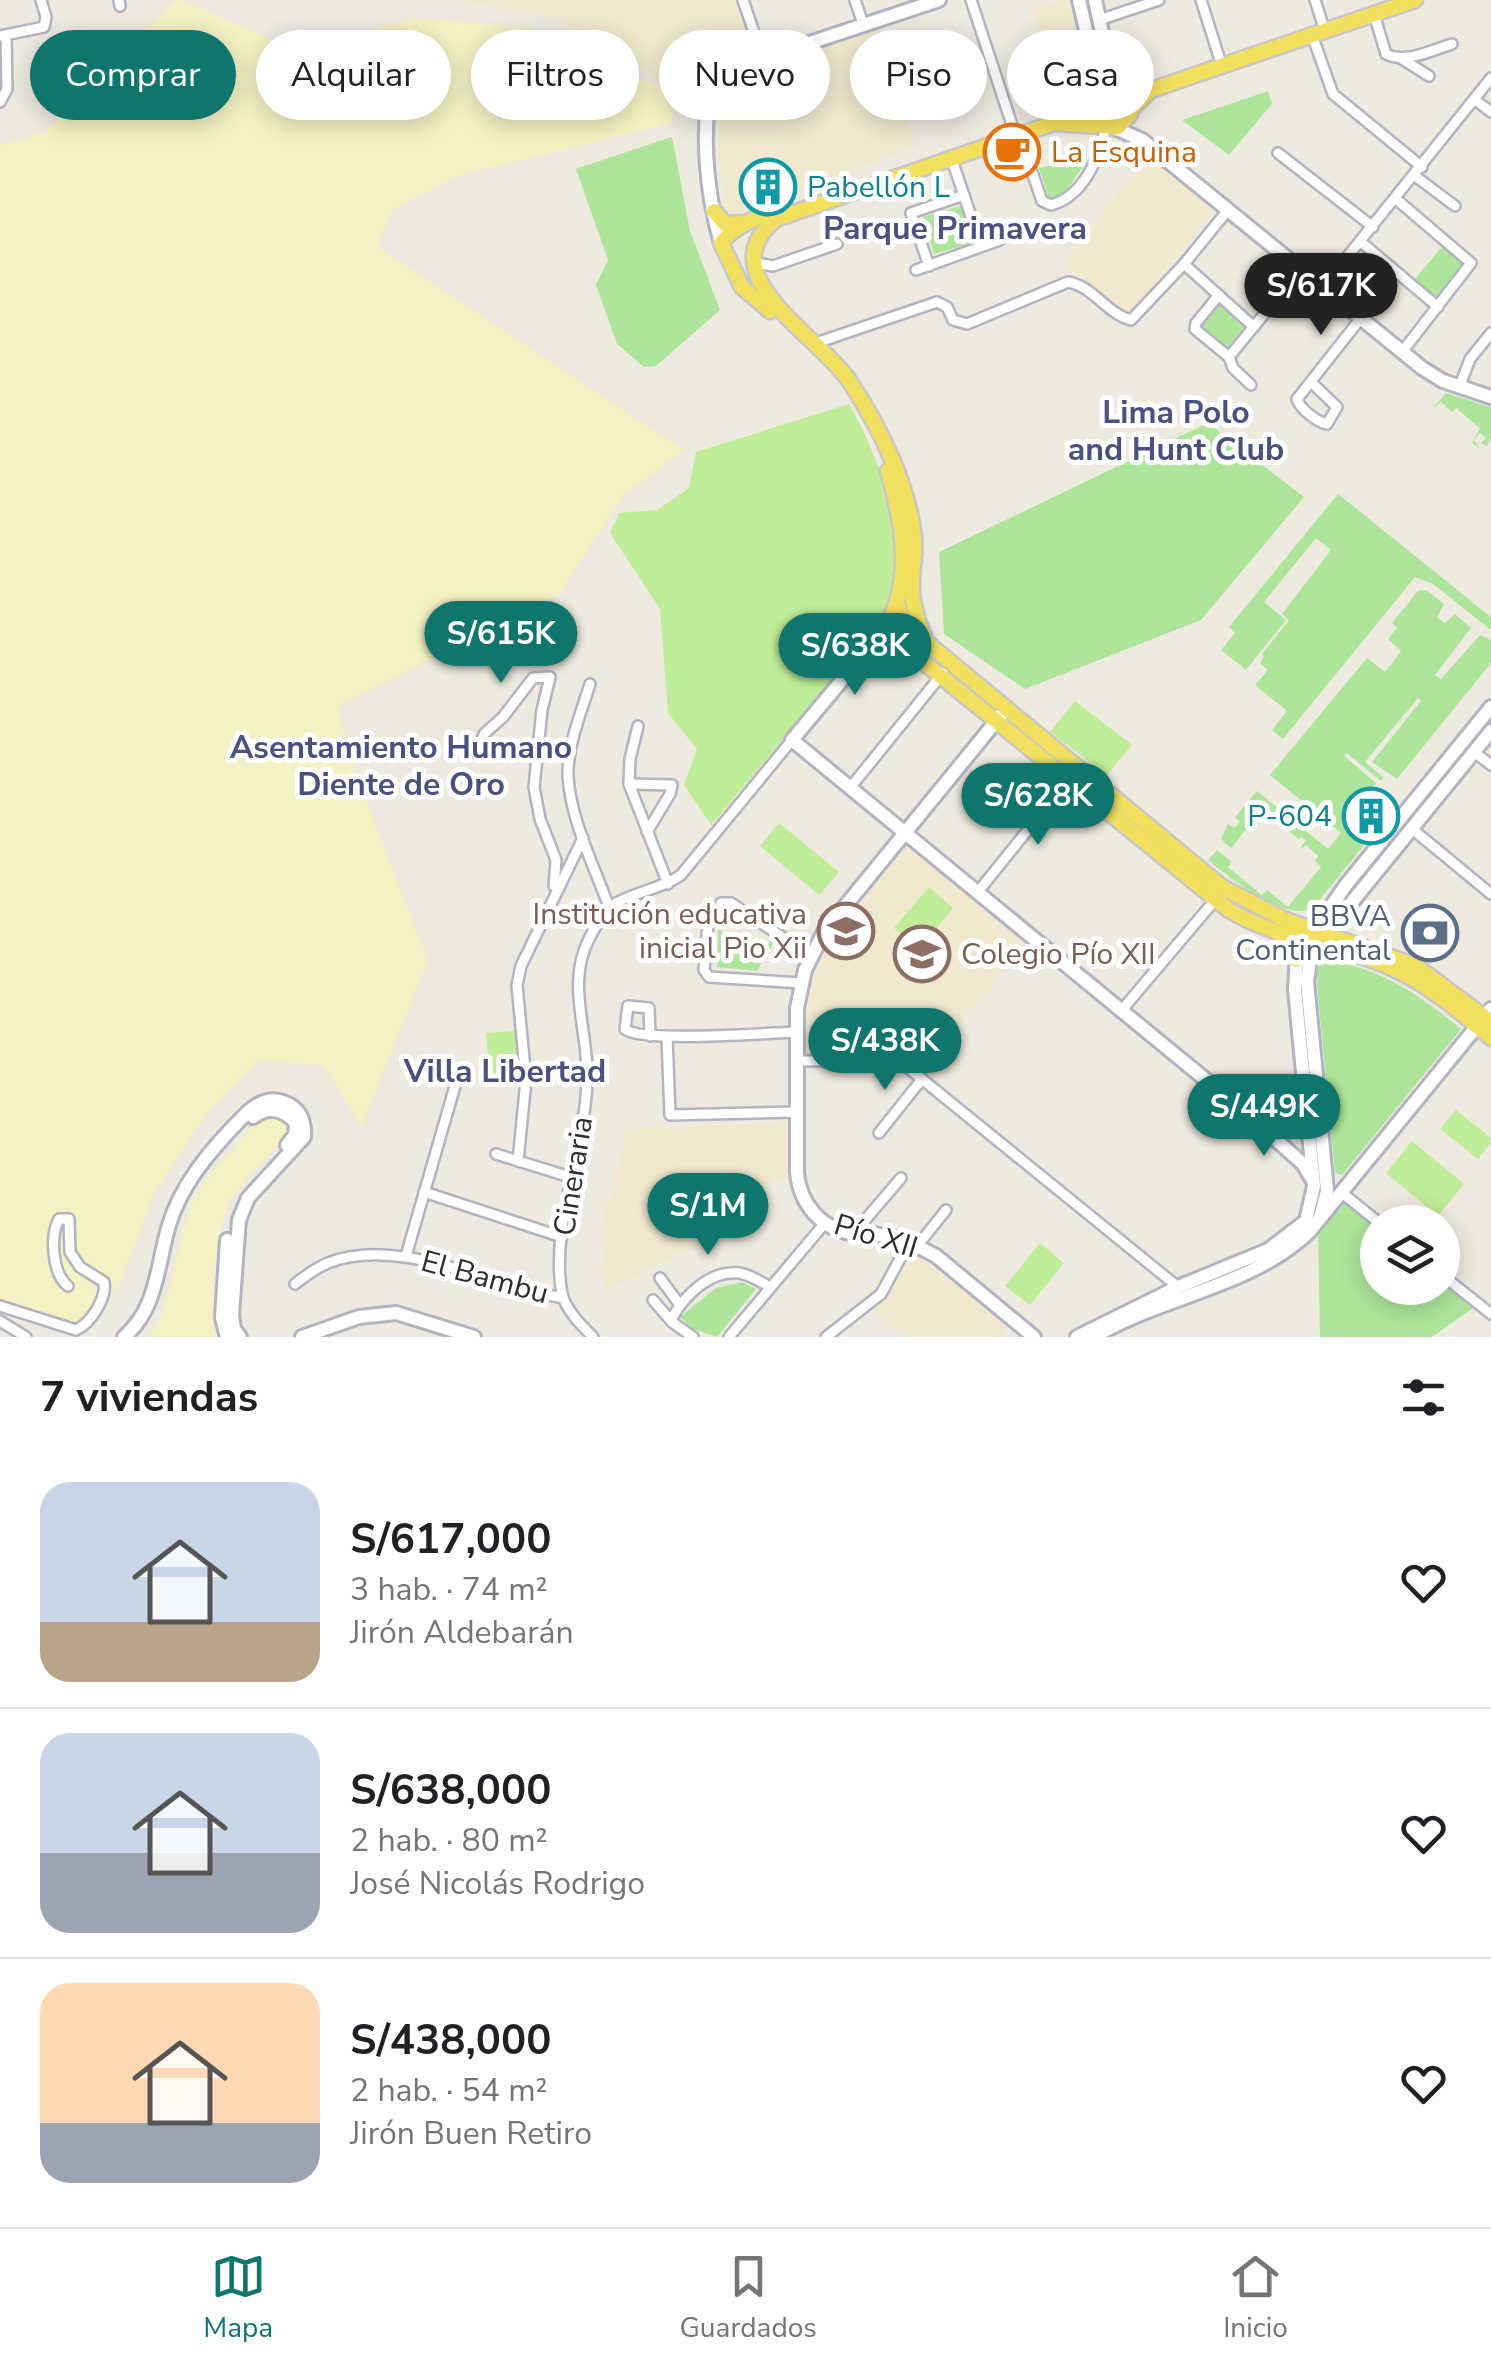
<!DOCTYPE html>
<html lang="es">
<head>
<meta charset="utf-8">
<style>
	:root { --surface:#fff; --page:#f2f2f2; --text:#202124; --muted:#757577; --line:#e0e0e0; --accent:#0f766e }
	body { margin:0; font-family:"Nunito Sans",sans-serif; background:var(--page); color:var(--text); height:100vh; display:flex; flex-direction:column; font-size:38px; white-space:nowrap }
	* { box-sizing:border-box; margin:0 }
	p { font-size:32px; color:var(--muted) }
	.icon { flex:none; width:55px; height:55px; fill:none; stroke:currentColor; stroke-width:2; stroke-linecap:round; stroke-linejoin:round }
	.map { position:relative; height:1337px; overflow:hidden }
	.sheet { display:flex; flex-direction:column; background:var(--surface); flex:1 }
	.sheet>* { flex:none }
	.top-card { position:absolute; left:30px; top:30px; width:1432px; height:90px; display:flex; gap:20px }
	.buttons { position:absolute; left:1360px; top:1205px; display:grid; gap:20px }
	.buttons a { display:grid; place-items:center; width:100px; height:100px; border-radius:50%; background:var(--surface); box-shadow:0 5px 25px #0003; font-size:50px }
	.price { position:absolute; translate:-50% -85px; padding:0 22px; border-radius:35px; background:var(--accent); color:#fff; font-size:32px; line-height:65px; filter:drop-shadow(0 2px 5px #0008) }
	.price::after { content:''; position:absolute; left:50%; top:60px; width:30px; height:22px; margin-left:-15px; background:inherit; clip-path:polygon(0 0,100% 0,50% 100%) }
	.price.selected { background:#222; color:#fff }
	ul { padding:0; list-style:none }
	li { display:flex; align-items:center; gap:30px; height:250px; padding:0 40px }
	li+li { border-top:2px solid var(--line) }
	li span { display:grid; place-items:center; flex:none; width:280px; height:200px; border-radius:30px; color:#555 }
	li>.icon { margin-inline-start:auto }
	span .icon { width:120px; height:120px; fill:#fffc; stroke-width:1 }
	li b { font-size:42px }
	h2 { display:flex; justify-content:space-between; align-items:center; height:120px; padding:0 40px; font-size:42px }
	.chip { padding:0 35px; border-radius:45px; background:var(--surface); box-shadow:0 5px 25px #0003; font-size:35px; line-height:90px }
	.chip.selected { background:var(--accent); color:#fff }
	.menu { display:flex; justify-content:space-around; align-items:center; height:140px; border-top:2px solid var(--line); background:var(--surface); font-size:28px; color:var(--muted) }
	.menu a { display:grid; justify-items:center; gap:5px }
	.menu .selected { color:var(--accent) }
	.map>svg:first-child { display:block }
</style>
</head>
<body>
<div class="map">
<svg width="1491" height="1337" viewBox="0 0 1491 1337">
	<rect width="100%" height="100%" fill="#efeadf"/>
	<g fill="#f0e9cf">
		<polygon points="458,0 735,0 752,49 681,74 674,83 610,57 561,21"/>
		<polygon points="1062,0 1073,0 1078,23 1039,36 1031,10"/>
		<polygon points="878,30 915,147 731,215 727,213 718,161 720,84 731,76 841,39 847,41"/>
		<polygon points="1148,156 1214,208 1129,316 1063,264"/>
		<polygon points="907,846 1027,943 923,1071 910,1061 881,1052 808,1054 806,1020 814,974 850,916"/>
		<polygon points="785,1122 786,1177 735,1200 738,1227 606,1290 599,1265 603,1261 601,1224 617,1179 615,1174 624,1149 625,1129"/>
		<polygon points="912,1253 1004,1319 1006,1337 904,1337 871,1307 881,1304 893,1290"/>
	</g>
	<g fill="#ade69b">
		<polygon points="1268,91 1272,104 1229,155 1182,120"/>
		<polygon points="672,137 690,231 720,310 656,366 644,367 617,344 596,285 608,260 576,169"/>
		<polygon points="1071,161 1086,162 1062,197 1050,201 1039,168"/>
		<polygon points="963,205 975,242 934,254 923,217"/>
		<polygon points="1447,241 1469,259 1438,307 1411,284"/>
		<polygon points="1219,299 1248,322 1224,352 1195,328"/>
		<polygon points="1446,393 1491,407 1491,438 1487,446 1481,443 1486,438 1480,433 1474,440 1480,449 1472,443 1480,428 1456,408 1452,412 1441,402 1432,409"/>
		<polygon points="1208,423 1304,497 1201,620 1025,689 944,634 939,552"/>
		<polygon points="1338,494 1491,617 1491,630 1433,584 1415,577 1283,739 1272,730 1287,711 1255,685 1268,670 1260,663 1264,657 1262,654 1289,620 1282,614 1331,550 1316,538 1264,602 1286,620 1246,670 1221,650 1235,633 1229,627"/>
		<path d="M1426,590L1444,604L1437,617L1445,623L1455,614L1471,628L1435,675L1441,679L1480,635L1491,640V663L1397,779L1372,762L1421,701L1418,698L1365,762L1384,778L1381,781L1347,753L1344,756L1376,783L1369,791L1380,800L1362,821L1375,832L1313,908C1287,923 1230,878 1208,860L1217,850L1232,862L1228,867L1262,895L1267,890L1288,907L1321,867L1315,861L1318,856L1306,845L1300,849L1306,840L1301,837L1299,839L1263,811L1259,815L1254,811L1249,817L1253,821L1231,848L1221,839L1228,824L1234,828L1240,822L1235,817L1257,791L1328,849L1341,833L1270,775L1367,658L1385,672L1401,651L1388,639L1397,628L1392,623L1418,591Z"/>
		<polygon points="718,929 760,958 772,938 775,940 757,971 717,967"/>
		<path d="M1327,961C1379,966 1422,997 1461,1029L1342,1175L1335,1173L1316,975L1319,966Z"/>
		<polygon points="1343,1202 1377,1230 1378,1288 1442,1288 1443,1283 1473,1308 1432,1337 1320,1337 1318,1232"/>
		<polygon points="742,1282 756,1289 717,1337 693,1329 680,1317 716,1288"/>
	</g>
	<g fill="#f4f1c3">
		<polygon points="175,0 182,0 289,48 418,18 553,31 598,64 672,91 672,123 457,176 392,210 378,247 683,450 622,497 559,594 337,707 358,780 428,960 362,1126 323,1066 259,1060 207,1113 154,1193 121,1281 95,1316 57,1329 0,1309 0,145 45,133"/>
		<path d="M268,1118L281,1119L286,1131C273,1158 247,1173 232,1198C215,1227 210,1304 215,1337H149L161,1317L190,1206L204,1181L252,1128Z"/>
	</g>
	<g fill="#c0ed97">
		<path d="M849,404C876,449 915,552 893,603C890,610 885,617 881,623L711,825L684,785L697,749L668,713L660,609L610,533L619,513L657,510L689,488L696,452Z"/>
		<polygon points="1075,701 1132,745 1107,775 1050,732"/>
		<polygon points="779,823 839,872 819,895 760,846"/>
		<polygon points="929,887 953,908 919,949 894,928"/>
		<polygon points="515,1031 518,1081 490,1083 486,1033"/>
		<polygon points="1456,1110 1491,1138 1491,1143 1478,1159 1440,1129"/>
		<polygon points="1412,1141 1464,1184 1438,1216 1386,1173"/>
		<polygon points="1040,1243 1064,1263 1030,1305 1005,1286"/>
	</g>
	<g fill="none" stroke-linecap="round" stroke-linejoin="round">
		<g stroke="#b3b4c1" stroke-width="14">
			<g id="street">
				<polyline points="119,0 120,6"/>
				<polyline points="743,0 762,56"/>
				<polyline points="855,0 863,24"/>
				<polyline points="971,0 1013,128"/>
				<polyline points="1201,0 1219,57"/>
				<polyline points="1315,0 1322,22"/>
				<path d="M1374,14L1386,54C1406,64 1432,50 1452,44"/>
				<polyline points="1099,20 1159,0"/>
				<polyline points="1312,35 1333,94 1422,167"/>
				<polyline points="0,36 44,27 46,17 41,0"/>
				<polyline points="1402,59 1429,76"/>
				<polyline points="1475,100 1491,112"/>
				<polyline points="0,102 7,89 6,36"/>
				<path d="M1019,134L1042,201L1051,205C1084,196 1099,157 1106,127"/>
				<polyline points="1278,153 1373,227"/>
				<polyline points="951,157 981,246"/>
				<polyline points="1415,176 1455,206"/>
				<polyline points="1396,199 1471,263 1402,352"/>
				<polyline points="1361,242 1438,307"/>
				<polyline points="755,263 773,266 837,244"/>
				<polyline points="1184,264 1254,327"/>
				<polyline points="929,266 911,213 964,195"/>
				<polyline points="916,270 1000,240"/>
				<polyline points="1323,287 1491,78"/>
				<polyline points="1219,295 1196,323 1195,329 1229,357 1233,368 1251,385"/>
				<path d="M816,343L937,302L947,307L953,320L967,324L1068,282C1093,286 1107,314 1131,320L1184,264L1228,210"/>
				<polyline points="1229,357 1301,269"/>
				<path d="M1311,382L1337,407L1327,424C1317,422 1300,409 1297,399L1361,318"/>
				<polyline points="1459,388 1470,359 1491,333"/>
				<path d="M590,684C581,713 567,746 568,777C571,821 594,866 609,907"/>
				<polyline points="638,726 630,759 629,784 668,884"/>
				<polyline points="480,745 484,734 503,717 533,678 550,677 542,710 534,787 540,819 556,860 554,886"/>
				<polyline points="1474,752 1491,765"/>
				<polyline points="629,784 672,785 670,794 647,832"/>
				<polyline points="850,788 943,673"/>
				<polyline points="1411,828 1491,894"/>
				<polyline points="977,893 1069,779"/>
				<polyline points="801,983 709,977 704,970 708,924 721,903 731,903 811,956"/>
				<polyline points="1121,1011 1215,900"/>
				<path d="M650,1036L649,1008L628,1006L625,1029C639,1043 768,1033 796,1032"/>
				<polyline points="667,1037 670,1115 796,1112"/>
				<polyline points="797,1061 872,1060 907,1067 1178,1287"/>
				<polyline points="879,1133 922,1079"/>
				<polyline points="496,1154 573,1178"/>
				<polyline points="518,1161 526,1080 517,985 521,966 583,838"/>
				<polyline points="424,1192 562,1237"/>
				<polyline points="1341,1192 1378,1222"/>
				<polyline points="854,1233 901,1178"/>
				<polyline points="918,1245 946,1210"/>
				<polyline points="406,1256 457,1079"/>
				<polyline points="1442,1275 1491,1314"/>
				<polyline points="660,1278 680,1305"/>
				<path d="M295,1284C305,1276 316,1268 328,1263C398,1235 492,1286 563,1298"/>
				<polyline points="653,1300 672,1322 693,1337"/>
				<path d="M0,1306L76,1330C91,1323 107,1298 104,1282L80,1267L70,1252L69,1219H59C50,1235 52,1274 68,1286"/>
				<path d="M672,1318C685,1295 710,1270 739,1273C749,1274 761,1282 770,1287"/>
				<polyline points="0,1321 26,1337"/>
				<path d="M593,1337C581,1325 566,1310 562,1294C549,1224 588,1145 587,1073C587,1027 566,981 590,937C595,928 603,912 611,906C632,892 660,890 681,875L792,740"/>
				<polyline points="729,1337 825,1223"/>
				<polyline points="826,1337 881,1294 909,1242"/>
			</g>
		</g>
		<g stroke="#b3b4c1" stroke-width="18">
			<g id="secondary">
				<polyline points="1079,0 1101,96"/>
				<polyline points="1095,0 1115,92"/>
				<polyline points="1115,128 1142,140 1422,368 1443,381 1491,397"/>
				<path d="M721,243C706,193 700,126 713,75L939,0"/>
				<polyline points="884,630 792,740 1245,1112 1303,1164 1312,1179"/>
				<path d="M1002,714L824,932L805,970L797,1008V1173C800,1203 820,1229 852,1233C865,1235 878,1233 892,1237C908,1241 921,1248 936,1256L1034,1337"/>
				<path d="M253,1117C269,1105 283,1109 296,1123L295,1135L287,1145"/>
				<path d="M1268,1126L1278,1133C1294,1133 1301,1118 1303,1104"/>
				<polyline points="1320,1218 1327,1191 1307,981 1310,961 1326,934 1491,731"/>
				<path d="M124,1337C158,1308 157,1264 169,1225C181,1185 209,1152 237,1123C249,1110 264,1095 283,1102C300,1108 305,1120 304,1137L248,1198L239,1220L232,1315L234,1329L240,1337"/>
				<polyline points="227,1337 222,1318 227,1240"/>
				<polyline points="302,1337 359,1317 396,1313 474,1337"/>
				<polyline points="1077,1337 1178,1287 1268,1250 1306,1221 1314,1186 1295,990 1297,955 1346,885 1491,707"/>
				<path d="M1094,1337C1161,1296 1252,1287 1309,1232L1491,1009"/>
			</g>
		</g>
		<g stroke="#c8c8c8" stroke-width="19">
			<g id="primary">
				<polyline points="1131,109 1151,90 1415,0"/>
				<polyline points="1050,117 1097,102"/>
				<path d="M1103,125L1095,113L1098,100L1109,93C1123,92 1131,100 1130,114L1118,127L1054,123L776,219C706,275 822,338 850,382C879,426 908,484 914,537C916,555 911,573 912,591C913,609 919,625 926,642L1222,887L1283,919L1416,966L1491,1022"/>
				<polyline points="714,211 725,224 740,223"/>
				<path d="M770,311L742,287L721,243C737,223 761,216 783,208"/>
				<path d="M888,471C903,523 914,582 884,630L1229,910C1273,937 1327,943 1375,961C1420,977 1456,1008 1491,1038"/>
				<polyline points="898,605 903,631 912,651"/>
				<polyline points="1279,934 1296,960"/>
			</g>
		</g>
		<use href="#street" stroke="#fff" stroke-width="9"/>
		<use href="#secondary" stroke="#fff" stroke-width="12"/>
		<use href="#primary" stroke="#f4e05f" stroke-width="14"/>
	</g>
	<defs>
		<g id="cafe-ring" transform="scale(2.875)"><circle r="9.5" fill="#fff" stroke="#e8710a" stroke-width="1.5"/><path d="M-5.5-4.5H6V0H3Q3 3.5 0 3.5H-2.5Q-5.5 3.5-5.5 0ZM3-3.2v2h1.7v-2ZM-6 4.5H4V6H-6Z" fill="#e8710a"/></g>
		<g id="building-ring" transform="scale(2.875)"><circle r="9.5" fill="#fff" stroke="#0f9aa8" stroke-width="1.5"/><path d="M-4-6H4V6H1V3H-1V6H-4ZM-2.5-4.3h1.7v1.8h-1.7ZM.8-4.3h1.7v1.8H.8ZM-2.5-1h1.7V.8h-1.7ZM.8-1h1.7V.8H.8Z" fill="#0f9aa8"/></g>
		<g id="school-ring" transform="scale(2.875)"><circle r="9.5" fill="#fff" stroke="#8d6e63" stroke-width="1.5"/><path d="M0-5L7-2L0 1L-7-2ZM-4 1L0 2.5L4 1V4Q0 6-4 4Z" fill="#8d6e63"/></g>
		<g id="bank-ring" transform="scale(2.875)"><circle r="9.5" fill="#fff" stroke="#5c6f8a" stroke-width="1.5"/><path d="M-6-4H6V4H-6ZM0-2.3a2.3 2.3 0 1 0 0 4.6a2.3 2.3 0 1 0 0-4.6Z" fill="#5c6f8a"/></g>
	</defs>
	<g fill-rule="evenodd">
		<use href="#cafe-ring" x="1012" y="152"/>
		<use href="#building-ring" x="768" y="187"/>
		<use href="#building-ring" x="1371" y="816"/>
		<use href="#school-ring" x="846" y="931"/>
		<use href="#bank-ring" x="1430" y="933"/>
		<use href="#school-ring" x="922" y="954"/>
	</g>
	<g text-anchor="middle" stroke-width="10" stroke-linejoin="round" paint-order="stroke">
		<g font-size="30" fill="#c56008" stroke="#fff" text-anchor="start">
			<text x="1051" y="162">La Esquina</text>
		</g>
		<g font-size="30" fill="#0d838f" stroke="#fff" text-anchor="start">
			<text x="807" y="197">Pabellón L</text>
			<text x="1332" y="826" text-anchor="end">P-604</text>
		</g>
		<g font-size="30" fill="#785e54" stroke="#fff" text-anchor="end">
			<text x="807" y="924">Institución educativa<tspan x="807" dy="34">inicial Pio Xii</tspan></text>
			<text x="961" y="964" text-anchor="start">Colegio Pío XII</text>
		</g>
		<g font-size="30" fill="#4e5e75" stroke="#fff" text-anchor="end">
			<text x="1391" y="926">BBVA<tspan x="1391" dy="34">Continental</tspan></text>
		</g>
		<g font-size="30" fill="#2d2d2d" stroke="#fff">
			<text transform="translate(573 1176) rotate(-81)" y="10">Cineraria</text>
			<text transform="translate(876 1236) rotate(17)" y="10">Pío XII</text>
			<text transform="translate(485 1277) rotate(15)" y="10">El Bambu</text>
		</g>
		<g font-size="32" font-weight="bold" fill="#4b5080" stroke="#fff">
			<text x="955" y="239">Parque Primavera</text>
			<text x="1176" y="423">Lima Polo<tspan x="1176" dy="37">and Hunt Club</tspan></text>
			<text x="401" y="758">Asentamiento Humano<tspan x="401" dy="37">Diente de Oro</tspan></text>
			<text x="505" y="1082">Villa Libertad</text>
		</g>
	</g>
</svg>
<div class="buttons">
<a><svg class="icon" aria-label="layers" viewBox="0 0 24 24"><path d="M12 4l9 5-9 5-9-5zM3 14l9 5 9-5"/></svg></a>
</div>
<b class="price selected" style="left:1321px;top:338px">S/617K</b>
<b class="price" style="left:501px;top:686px">S/615K</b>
<b class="price" style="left:855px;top:698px">S/638K</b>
<b class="price" style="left:1038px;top:848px">S/628K</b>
<b class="price" style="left:885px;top:1093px">S/438K</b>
<b class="price" style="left:1264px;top:1159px">S/449K</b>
<b class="price" style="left:708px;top:1258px">S/1M</b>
<div class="top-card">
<a class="chip selected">Comprar</a>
<a class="chip">Alquilar</a>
<a class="chip">Filtros</a>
<a class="chip">Nuevo</a>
<a class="chip">Piso</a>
<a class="chip">Casa</a>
</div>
</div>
<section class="sheet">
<h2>7 viviendas<svg class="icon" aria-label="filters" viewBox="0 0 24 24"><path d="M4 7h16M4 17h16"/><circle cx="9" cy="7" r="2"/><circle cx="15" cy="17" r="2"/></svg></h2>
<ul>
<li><span style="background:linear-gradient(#c9d6e8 70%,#b9a48a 0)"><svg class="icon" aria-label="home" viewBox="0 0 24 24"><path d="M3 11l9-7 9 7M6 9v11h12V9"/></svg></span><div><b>S/617,000</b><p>3 hab. · 74 m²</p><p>Jirón Aldebarán</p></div><svg class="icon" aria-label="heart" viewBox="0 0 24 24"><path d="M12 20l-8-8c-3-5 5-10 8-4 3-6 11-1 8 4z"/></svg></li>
<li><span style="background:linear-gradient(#c9d6e8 60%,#9aa5b1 0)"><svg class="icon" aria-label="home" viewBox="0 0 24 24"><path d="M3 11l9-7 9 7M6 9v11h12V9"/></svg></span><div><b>S/638,000</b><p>2 hab. · 80 m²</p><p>José Nicolás Rodrigo</p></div><svg class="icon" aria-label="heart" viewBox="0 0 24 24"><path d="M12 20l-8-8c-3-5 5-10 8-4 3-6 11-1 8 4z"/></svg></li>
<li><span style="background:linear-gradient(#ffd9b3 70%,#9aa5b1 0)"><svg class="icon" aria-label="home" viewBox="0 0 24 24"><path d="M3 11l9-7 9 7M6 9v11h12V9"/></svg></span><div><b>S/438,000</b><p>2 hab. · 54 m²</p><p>Jirón Buen Retiro</p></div><svg class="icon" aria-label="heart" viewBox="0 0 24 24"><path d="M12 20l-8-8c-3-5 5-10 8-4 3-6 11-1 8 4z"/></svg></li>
</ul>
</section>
<nav class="menu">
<a class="selected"><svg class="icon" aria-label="map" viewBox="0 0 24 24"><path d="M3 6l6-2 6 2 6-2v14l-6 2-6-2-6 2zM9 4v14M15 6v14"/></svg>Mapa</a>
<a><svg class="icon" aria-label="saved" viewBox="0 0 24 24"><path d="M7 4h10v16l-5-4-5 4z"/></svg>Guardados</a>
<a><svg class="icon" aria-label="home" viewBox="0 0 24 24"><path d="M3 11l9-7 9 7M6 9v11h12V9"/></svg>Inicio</a>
</nav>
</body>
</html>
